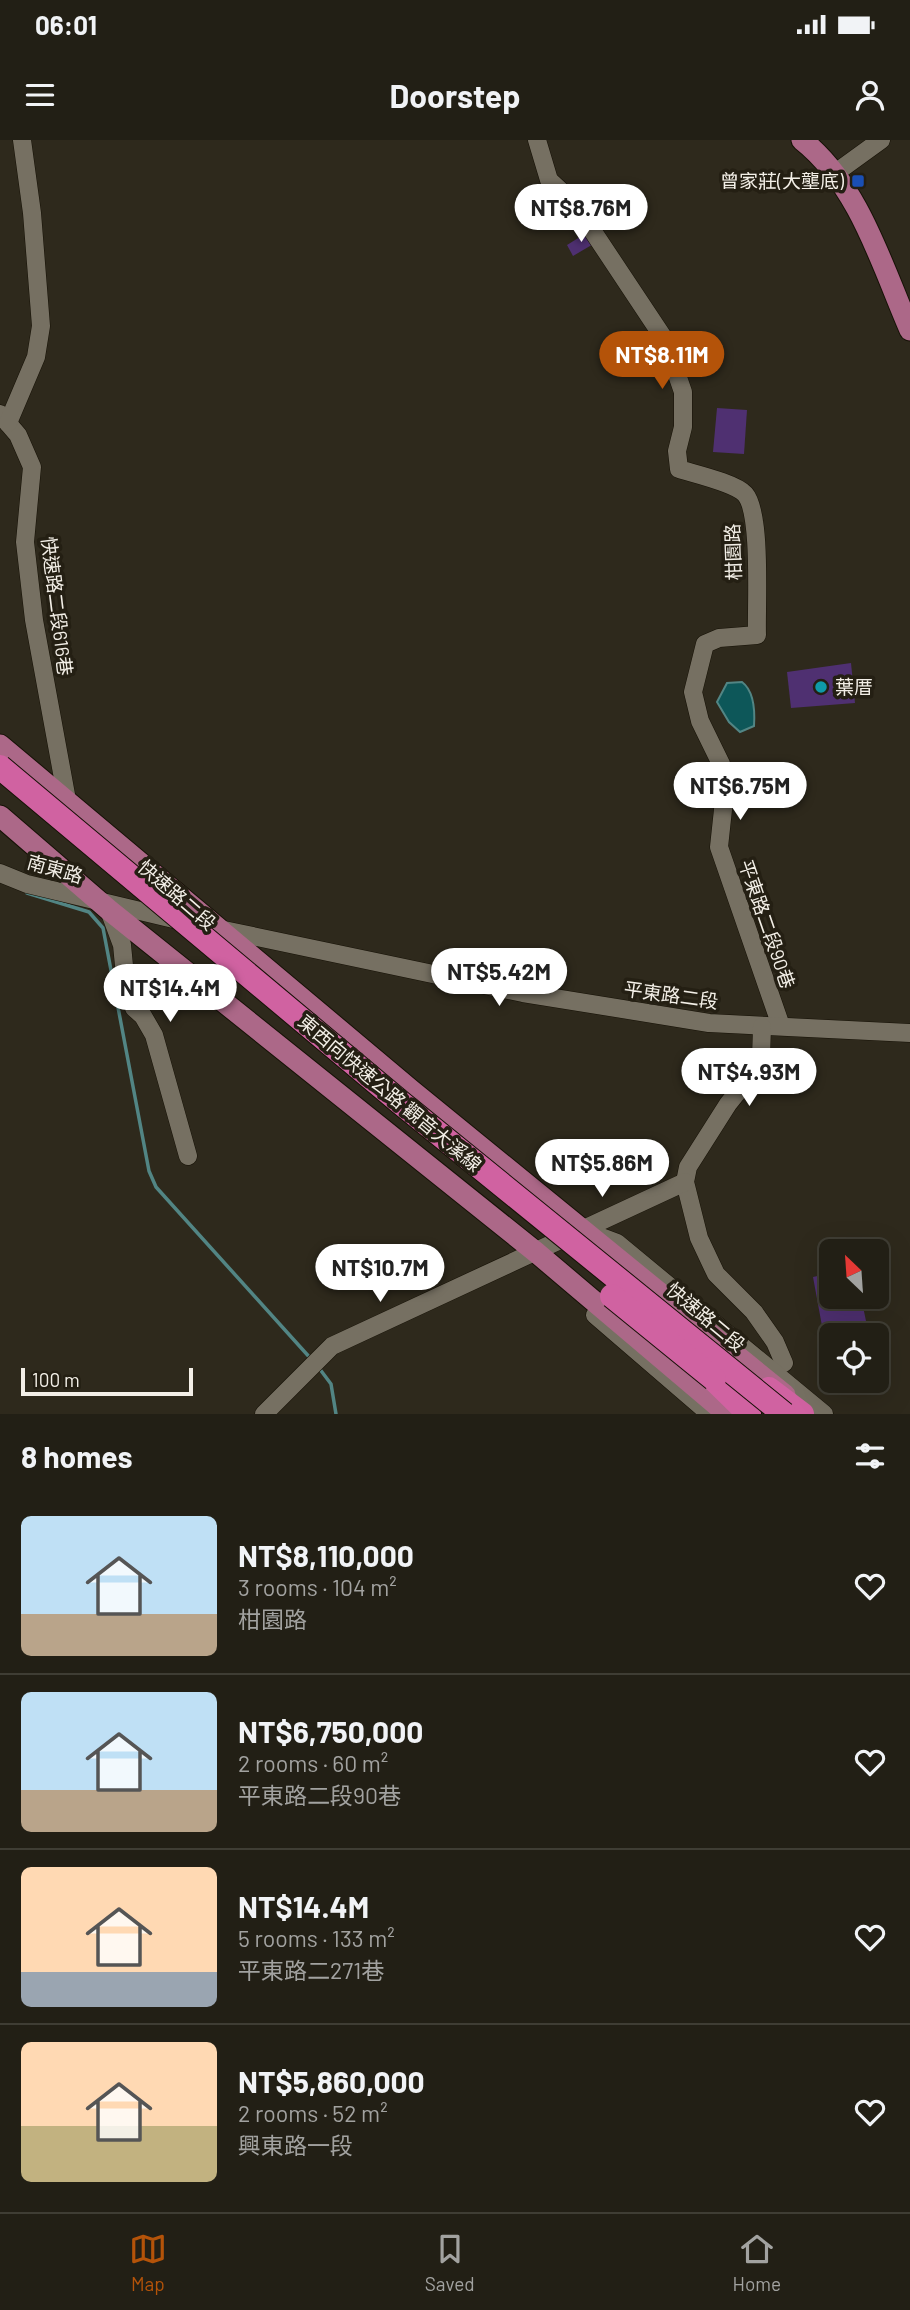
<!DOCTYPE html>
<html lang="en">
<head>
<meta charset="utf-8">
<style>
	:root { --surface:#221f15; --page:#2a271e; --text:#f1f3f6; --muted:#a2a2a0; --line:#3f3d34; --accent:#b45309 }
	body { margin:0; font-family:Barlow,"Noto Sans TC",sans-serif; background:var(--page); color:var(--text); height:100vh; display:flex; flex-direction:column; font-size:26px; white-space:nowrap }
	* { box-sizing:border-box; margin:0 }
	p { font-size:23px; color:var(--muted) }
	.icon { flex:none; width:38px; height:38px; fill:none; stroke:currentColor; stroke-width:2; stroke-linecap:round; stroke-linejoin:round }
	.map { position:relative; height:1274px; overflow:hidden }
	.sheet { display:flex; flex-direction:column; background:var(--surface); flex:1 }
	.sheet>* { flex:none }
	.needle { width:46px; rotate:335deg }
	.buttons { position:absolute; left:819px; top:1099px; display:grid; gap:14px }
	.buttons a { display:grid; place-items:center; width:70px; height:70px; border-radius:10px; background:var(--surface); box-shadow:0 7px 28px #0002,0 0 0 2px var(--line); font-size:35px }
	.scale { position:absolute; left:21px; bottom:18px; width:172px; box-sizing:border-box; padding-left:7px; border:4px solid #f3efe7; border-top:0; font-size:19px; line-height:24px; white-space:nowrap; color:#f3efe7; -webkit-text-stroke:5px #241f13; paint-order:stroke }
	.price { position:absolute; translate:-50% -60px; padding:0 16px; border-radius:24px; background:#fff; color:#222; font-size:23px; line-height:46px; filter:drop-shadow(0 2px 4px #0008) }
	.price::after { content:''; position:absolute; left:50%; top:42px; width:21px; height:16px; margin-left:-10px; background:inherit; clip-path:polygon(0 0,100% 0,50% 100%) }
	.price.selected { background:var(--accent); color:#fff }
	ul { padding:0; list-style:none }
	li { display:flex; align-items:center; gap:21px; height:175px; padding:0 21px }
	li+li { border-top:2px solid var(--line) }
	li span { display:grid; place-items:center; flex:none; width:196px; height:140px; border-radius:10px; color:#555 }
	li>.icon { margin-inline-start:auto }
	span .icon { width:84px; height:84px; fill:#fffc; stroke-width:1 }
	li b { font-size:30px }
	h2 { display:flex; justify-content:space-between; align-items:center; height:84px; padding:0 21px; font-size:30px }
	.status { display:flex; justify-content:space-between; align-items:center; height:49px; padding:0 35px; background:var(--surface); direction:ltr }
	.status svg { height:19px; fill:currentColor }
	header { display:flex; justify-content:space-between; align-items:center; height:91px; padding:0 21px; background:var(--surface); font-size:32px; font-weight:700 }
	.menu { display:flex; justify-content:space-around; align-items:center; height:98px; border-top:2px solid var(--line); background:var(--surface); font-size:19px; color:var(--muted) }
	.menu a { display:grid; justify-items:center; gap:4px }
	.menu .selected { color:var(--accent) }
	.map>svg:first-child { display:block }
</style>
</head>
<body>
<div class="status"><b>06:01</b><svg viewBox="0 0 49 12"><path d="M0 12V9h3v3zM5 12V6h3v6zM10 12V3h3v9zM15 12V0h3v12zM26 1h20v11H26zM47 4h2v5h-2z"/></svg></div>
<header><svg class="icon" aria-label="menu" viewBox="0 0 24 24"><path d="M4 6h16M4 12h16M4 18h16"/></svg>Doorstep<svg class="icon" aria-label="person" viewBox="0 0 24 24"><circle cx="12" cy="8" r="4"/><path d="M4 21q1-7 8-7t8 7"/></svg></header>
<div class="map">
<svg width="910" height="1274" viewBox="0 0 910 1274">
	<rect width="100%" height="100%" fill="#2e291c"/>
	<path fill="#0d5759" stroke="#528584" stroke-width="2" d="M742,542C754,551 755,571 754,586L740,592L729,582L717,562L727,543Z"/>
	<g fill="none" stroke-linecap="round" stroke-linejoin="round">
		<g stroke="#528584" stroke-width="3.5">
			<polyline points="27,753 89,772 103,788 149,1031 156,1047 312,1220"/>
			<polyline points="319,1228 331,1244 336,1274"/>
		</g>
	</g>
	<g fill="#4f3071">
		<polygon points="588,92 595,103 573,116 567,105"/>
		<polygon points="717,268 747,270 744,314 713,312"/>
		<polygon points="851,523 855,563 791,568 787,532"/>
		<polygon points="831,1133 831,1157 861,1157 866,1181 822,1186 813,1137"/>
	</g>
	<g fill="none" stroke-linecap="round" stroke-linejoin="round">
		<g stroke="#161106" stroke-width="19">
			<g id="minor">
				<path d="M537,0L549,40L574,63L665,200L683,252V287L677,311L679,329C695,334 735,343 745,354C762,373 756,467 757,495L719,498L705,504L693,552L700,581L721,624L725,651L719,707L781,886"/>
				<polyline points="834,34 881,0"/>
				<polyline points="0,274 18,295 32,327 25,402 34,480 67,660"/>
				<polyline points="8,283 36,217 41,186 32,73 22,0"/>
				<polyline points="0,733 27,744 182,781"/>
				<polyline points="109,770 122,805 126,846 134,868 143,876 154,895 188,1016"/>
				<polyline points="219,789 523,853 709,883 910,893"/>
				<polyline points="762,887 761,918 756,929 728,964 688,1027 685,1042 699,1098 716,1134 754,1172 775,1202 784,1223"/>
				<polyline points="593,1094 617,1103 824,1274"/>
				<polyline points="595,1175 710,1274"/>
				<polyline points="264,1274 332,1206 685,1042"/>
			</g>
		</g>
		<g stroke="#161106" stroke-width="23">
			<g id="major">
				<path d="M802,0C859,45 882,126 910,190"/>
				<polyline points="0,605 411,950 785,1255"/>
				<polyline points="0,676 109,770 537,1113 727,1274"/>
			</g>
		</g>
		<g stroke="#161106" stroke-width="26">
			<g id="highway">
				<polyline points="701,1227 749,1274"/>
				<polyline points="769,1249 802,1274"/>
			</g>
		</g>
		<use href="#minor" stroke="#767062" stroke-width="18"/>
		<use href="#major" stroke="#ac6888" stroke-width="21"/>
		<use href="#highway" stroke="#d062a1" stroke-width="24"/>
		<g stroke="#161106" stroke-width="26" stroke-linecap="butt">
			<g id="highway-bridge">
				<polyline points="0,627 401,963 784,1274"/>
				<polyline points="612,1156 714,1239"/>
			</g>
		</g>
		<use href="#highway-bridge" stroke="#d062a1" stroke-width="24"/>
	</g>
	<rect fill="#1a4fb4" stroke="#241f13" stroke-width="2.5" x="851" y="34" width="14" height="14" rx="3.5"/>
	<circle fill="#0f9aa8" stroke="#241f13" stroke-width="2.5" cx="821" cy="547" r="7"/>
	<g text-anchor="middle" stroke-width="7" stroke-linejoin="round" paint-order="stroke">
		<g font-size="19" fill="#f3efe7" stroke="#241f13" text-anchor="end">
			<text x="844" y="48">曾家莊(大壟底)</text>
			<text x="835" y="554" text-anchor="start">葉厝</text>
		</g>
		<g font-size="19" fill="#f3efe7" stroke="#241f13">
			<text transform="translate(733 412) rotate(-92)" y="7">柑園路</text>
			<text transform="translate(57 466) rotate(83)" y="7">快速路二段616巷</text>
			<text transform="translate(55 729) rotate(16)" y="7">南東路</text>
			<text transform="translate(177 755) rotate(41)" y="7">快速路二段</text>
			<text transform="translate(767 784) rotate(71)" y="7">平東路二段90巷</text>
			<text transform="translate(671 855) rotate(8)" y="7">平東路二段</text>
			<text transform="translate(390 953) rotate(40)" y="7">東西向快速公路 觀音大溪線</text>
			<text transform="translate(706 1177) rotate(40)" y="7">快速路二段</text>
		</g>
	</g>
</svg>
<div class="buttons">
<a><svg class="needle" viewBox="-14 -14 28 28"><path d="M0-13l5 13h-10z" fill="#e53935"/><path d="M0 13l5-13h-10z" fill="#a2a2a0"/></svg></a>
<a><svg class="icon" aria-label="locate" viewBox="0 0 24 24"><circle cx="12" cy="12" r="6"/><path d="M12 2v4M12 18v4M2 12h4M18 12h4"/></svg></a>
</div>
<div class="scale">100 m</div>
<b class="price" style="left:581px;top:104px">NT$8.76M</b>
<b class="price selected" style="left:662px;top:251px">NT$8.11M</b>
<b class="price" style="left:740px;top:682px">NT$6.75M</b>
<b class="price" style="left:499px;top:868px">NT$5.42M</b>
<b class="price" style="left:170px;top:884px">NT$14.4M</b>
<b class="price" style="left:749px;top:968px">NT$4.93M</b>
<b class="price" style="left:602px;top:1059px">NT$5.86M</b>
<b class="price" style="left:380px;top:1164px">NT$10.7M</b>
</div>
<section class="sheet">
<h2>8 homes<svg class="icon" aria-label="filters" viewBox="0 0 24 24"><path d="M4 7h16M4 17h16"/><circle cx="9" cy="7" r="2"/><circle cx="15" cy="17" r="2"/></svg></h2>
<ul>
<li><span style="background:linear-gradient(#bfe0f5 70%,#b9a48a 0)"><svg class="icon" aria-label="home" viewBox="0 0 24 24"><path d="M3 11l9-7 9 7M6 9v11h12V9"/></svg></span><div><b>NT$8,110,000</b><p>3 rooms · 104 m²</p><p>柑園路</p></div><svg class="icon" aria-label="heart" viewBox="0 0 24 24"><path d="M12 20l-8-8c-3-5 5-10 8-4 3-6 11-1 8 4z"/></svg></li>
<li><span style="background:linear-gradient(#bfe0f5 70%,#b9a48a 0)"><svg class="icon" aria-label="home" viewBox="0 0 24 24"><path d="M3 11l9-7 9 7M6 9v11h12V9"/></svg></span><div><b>NT$6,750,000</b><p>2 rooms · 60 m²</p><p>平東路二段90巷</p></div><svg class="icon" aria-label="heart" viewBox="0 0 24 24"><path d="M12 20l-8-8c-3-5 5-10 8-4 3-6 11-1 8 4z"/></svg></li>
<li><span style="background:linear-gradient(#ffd9b3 75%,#9aa5b1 0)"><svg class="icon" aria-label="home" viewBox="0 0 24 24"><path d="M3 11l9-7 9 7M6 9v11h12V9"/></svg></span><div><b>NT$14.4M</b><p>5 rooms · 133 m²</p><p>平東路二271巷</p></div><svg class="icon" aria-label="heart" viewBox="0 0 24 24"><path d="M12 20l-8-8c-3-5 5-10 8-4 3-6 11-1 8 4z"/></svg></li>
<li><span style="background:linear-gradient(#ffd9b3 60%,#c2b280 0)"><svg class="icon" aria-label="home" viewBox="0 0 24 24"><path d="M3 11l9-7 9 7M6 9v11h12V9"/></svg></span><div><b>NT$5,860,000</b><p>2 rooms · 52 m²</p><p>興東路一段</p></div><svg class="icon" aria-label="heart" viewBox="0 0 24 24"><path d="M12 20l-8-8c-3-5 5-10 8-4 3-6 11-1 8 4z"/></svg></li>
</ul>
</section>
<nav class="menu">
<a class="selected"><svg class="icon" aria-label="map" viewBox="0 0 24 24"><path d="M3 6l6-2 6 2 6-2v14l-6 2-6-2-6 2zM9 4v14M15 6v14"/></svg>Map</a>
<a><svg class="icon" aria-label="saved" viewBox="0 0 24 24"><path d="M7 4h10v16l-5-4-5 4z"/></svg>Saved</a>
<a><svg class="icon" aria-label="home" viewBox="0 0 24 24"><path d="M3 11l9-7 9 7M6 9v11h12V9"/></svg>Home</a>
</nav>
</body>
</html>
